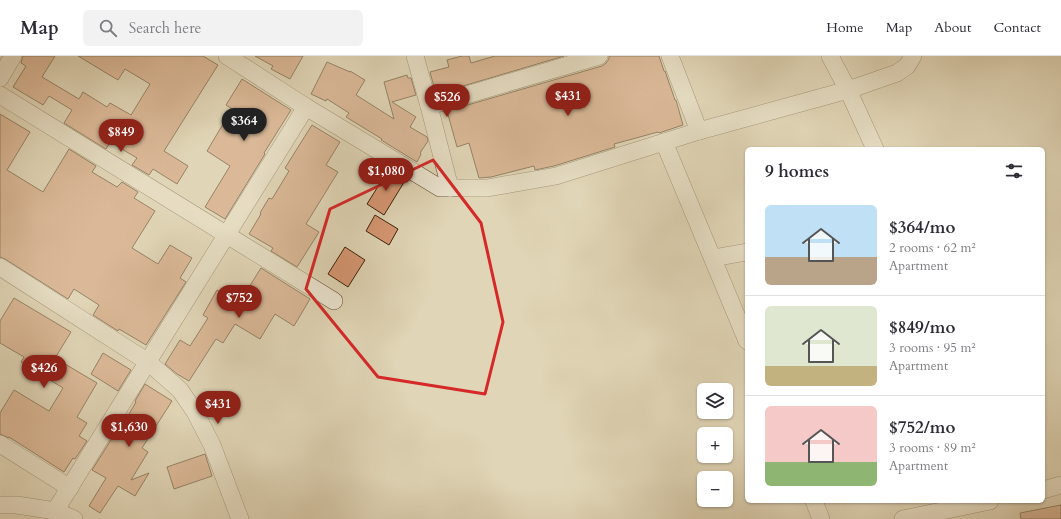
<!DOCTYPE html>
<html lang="en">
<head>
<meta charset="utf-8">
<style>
	:root { --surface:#fff; --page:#f2f2f3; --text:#2b2b33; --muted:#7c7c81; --line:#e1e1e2; --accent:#8f2418 }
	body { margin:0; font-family:Cardo,serif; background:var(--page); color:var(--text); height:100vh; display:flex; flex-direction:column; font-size:15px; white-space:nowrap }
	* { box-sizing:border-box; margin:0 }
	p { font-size:13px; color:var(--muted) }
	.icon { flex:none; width:22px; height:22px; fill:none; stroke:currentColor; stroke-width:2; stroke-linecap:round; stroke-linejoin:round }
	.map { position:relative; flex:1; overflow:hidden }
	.drawer { position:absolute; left:745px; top:91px; width:300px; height:356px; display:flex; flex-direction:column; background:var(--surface); border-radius:6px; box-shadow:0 1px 3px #0004 }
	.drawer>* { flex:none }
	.controls { position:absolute; left:697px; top:327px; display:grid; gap:8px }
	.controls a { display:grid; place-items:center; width:36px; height:36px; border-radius:6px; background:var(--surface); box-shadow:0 1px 3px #0004; font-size:20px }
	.price { position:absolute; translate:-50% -34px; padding:0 9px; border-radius:14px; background:var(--accent); color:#fff; font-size:13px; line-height:26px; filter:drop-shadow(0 1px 2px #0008) }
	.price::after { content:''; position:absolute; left:50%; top:24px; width:12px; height:9px; margin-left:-6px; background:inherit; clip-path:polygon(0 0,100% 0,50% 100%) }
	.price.selected { background:#222; color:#fff }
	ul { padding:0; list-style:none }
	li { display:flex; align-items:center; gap:12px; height:100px; padding:0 20px }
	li+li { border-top:1px solid var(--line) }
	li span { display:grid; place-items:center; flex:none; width:112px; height:80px; border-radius:6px; color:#555 }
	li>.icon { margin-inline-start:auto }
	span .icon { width:48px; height:48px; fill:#fffc; stroke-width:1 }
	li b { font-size:17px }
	h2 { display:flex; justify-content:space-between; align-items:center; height:48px; padding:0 20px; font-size:17px }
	header { display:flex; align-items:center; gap:24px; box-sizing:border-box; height:56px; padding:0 20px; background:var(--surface); border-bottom:1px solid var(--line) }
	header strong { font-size:19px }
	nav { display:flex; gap:22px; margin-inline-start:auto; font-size:14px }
	.search { width:280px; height:36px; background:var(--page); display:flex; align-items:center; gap:10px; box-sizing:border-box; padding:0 14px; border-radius:6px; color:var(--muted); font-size:15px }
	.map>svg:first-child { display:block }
</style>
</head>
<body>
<header>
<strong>Map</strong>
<div class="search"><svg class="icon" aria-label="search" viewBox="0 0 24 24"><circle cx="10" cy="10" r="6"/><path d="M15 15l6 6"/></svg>Search here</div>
<nav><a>Home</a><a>Map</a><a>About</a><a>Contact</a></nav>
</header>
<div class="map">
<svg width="1061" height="463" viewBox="0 0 1061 463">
	<rect width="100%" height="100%" fill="#e0d5b6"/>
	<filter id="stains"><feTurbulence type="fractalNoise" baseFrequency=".005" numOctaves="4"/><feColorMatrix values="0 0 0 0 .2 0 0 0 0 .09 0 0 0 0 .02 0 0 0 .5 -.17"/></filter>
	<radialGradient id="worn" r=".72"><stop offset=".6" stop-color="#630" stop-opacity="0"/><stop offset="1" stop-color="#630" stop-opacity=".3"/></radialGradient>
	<g fill="#d69773" stroke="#3a2207">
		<polygon points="23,0 55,0 42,21 79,43 83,36 107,51 110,47 131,59 150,28 125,13 118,24 78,0 203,0 218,9 164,95 188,110 177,128 153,113 149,119 132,109 137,102 110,86 106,93 64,67 72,54 49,40 43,49 13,31 26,10 21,7"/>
		<polygon points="255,0 303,0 290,23 271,13 273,10"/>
		<polygon points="462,0 469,0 471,7 495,0 564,0 436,38 430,16 449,11 447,4"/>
		<polygon points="609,0 659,0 664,15 665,15 675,44 676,44 683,69 659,77 658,76 614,88 615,91 554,110 535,114 534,110 491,121 479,122 469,87 457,91 447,55 602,10 606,7 609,3"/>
		<polygon points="327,6 350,16 350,15 365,24 356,39 394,63 384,26 407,19 408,22 411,22 416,39 392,46 416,61 410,71 427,81 428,85 420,97 421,98 417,106 381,84 382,83 346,61 349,57 327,43 326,45 311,38"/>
		<polygon points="242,23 291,54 264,97 265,98 225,163 205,151 230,110 207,95 232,53 226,49"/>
		<polygon points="0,58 30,76 7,114 43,136 69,93 96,110 92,116 117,131 122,126 138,136 134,142 155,155 132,192 158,208 170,189 192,202 180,222 186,226 146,289 119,273 118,275 93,259 99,249 74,233 68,243 5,203 0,201"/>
		<polygon points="312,69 340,86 326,109 338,116 306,168 319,176 297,211 271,195 273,192 249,178 261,158 260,157 269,142 272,143 289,115 285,112"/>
		<polygon points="389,113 406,123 384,159 367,148"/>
		<polygon points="375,159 398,173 389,189 366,175"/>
		<polygon points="345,191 365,204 348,231 328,218"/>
		<polygon points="261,212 310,243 294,270 275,258 260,283 235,268 223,287 216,283 189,325 177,318 165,308 180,284 190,290 208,262 203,259 217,234 239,247"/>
		<polygon points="14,242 71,276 55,302 97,327 77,361 87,367 79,380 87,385 75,403 73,402 64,416 9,381 9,382 0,378 0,357 14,334 49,355 63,332 21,306 24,301 0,287 0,265"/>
		<polygon points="103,297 131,314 118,335 91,318"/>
		<polygon points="145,328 172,345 142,392 148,396 131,424 149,417 135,440 118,430 100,457 89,450 106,422 92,414 116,376 118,377 136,346 135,345"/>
		<polygon points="205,398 212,420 174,433 167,411"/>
		<polygon points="1061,449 1061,463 1021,463 1020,457"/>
	</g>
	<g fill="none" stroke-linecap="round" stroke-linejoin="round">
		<g stroke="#644f33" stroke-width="18">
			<g id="minor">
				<polyline points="227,0 306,51 440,132 487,132 556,120 699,75 848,34 897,17 907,10 913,0"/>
				<polyline points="415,0 429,50 450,132"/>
				<polyline points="670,0 699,75"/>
				<polyline points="830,0 848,34 875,93"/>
				<polyline points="0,22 13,0"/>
				<polyline points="0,39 334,245"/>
				<polyline points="429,50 599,0"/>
				<polyline points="664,86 747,285"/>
				<polyline points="713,202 747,196"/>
				<polyline points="0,211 148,306 180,334 195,356 212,389 240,463"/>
				<polyline points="0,388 70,432"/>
				<polyline points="1043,434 1061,429"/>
				<polyline points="814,445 821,463"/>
				<polyline points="0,449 17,449 55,455 74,463"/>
				<polyline points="55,455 306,51"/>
				<polyline points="903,463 990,445"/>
			</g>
		</g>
		<use href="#minor" stroke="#ebe4d0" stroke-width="17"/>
	</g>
	<path d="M0 0H1061V463H0ZM433,104L481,167L503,266L485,338L378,321L306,233L330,153Z" fill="#e0d5b6" fill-opacity=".55" fill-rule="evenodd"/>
	<path fill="none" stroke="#d62828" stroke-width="3" stroke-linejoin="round" d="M433,104L481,167L503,266L485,338L378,321L306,233L330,153Z"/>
	<rect width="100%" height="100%" filter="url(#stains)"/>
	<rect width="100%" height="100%" fill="url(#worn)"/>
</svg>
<div class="controls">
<a><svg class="icon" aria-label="layers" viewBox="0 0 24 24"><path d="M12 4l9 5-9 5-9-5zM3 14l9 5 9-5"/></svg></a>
<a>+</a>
<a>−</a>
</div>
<b class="price" style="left:568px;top:61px">$431</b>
<b class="price" style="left:447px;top:62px">$526</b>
<b class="price selected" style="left:244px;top:86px">$364</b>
<b class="price" style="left:121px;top:97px">$849</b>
<b class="price" style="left:386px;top:136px">$1,080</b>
<b class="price" style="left:239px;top:263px">$752</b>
<b class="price" style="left:44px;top:333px">$426</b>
<b class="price" style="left:218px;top:369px">$431</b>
<b class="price" style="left:129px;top:392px">$1,630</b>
<section class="drawer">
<h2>9 homes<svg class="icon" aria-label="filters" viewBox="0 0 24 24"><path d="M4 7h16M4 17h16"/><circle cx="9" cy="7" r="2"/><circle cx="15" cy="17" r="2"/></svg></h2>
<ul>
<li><span style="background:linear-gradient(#bfe0f5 65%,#b9a48a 0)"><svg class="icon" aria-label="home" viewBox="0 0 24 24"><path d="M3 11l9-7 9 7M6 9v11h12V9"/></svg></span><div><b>$364/mo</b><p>2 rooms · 62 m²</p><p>Apartment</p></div></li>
<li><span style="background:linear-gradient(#dfe7d0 75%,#c2b280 0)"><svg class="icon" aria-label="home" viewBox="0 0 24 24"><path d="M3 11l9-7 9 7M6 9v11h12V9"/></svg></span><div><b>$849/mo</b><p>3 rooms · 95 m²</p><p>Apartment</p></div></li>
<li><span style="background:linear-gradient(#f6c9c9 70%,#8fb573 0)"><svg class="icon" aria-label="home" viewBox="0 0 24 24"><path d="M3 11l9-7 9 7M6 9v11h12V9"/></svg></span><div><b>$752/mo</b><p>3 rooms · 89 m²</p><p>Apartment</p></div></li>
</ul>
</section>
</div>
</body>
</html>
